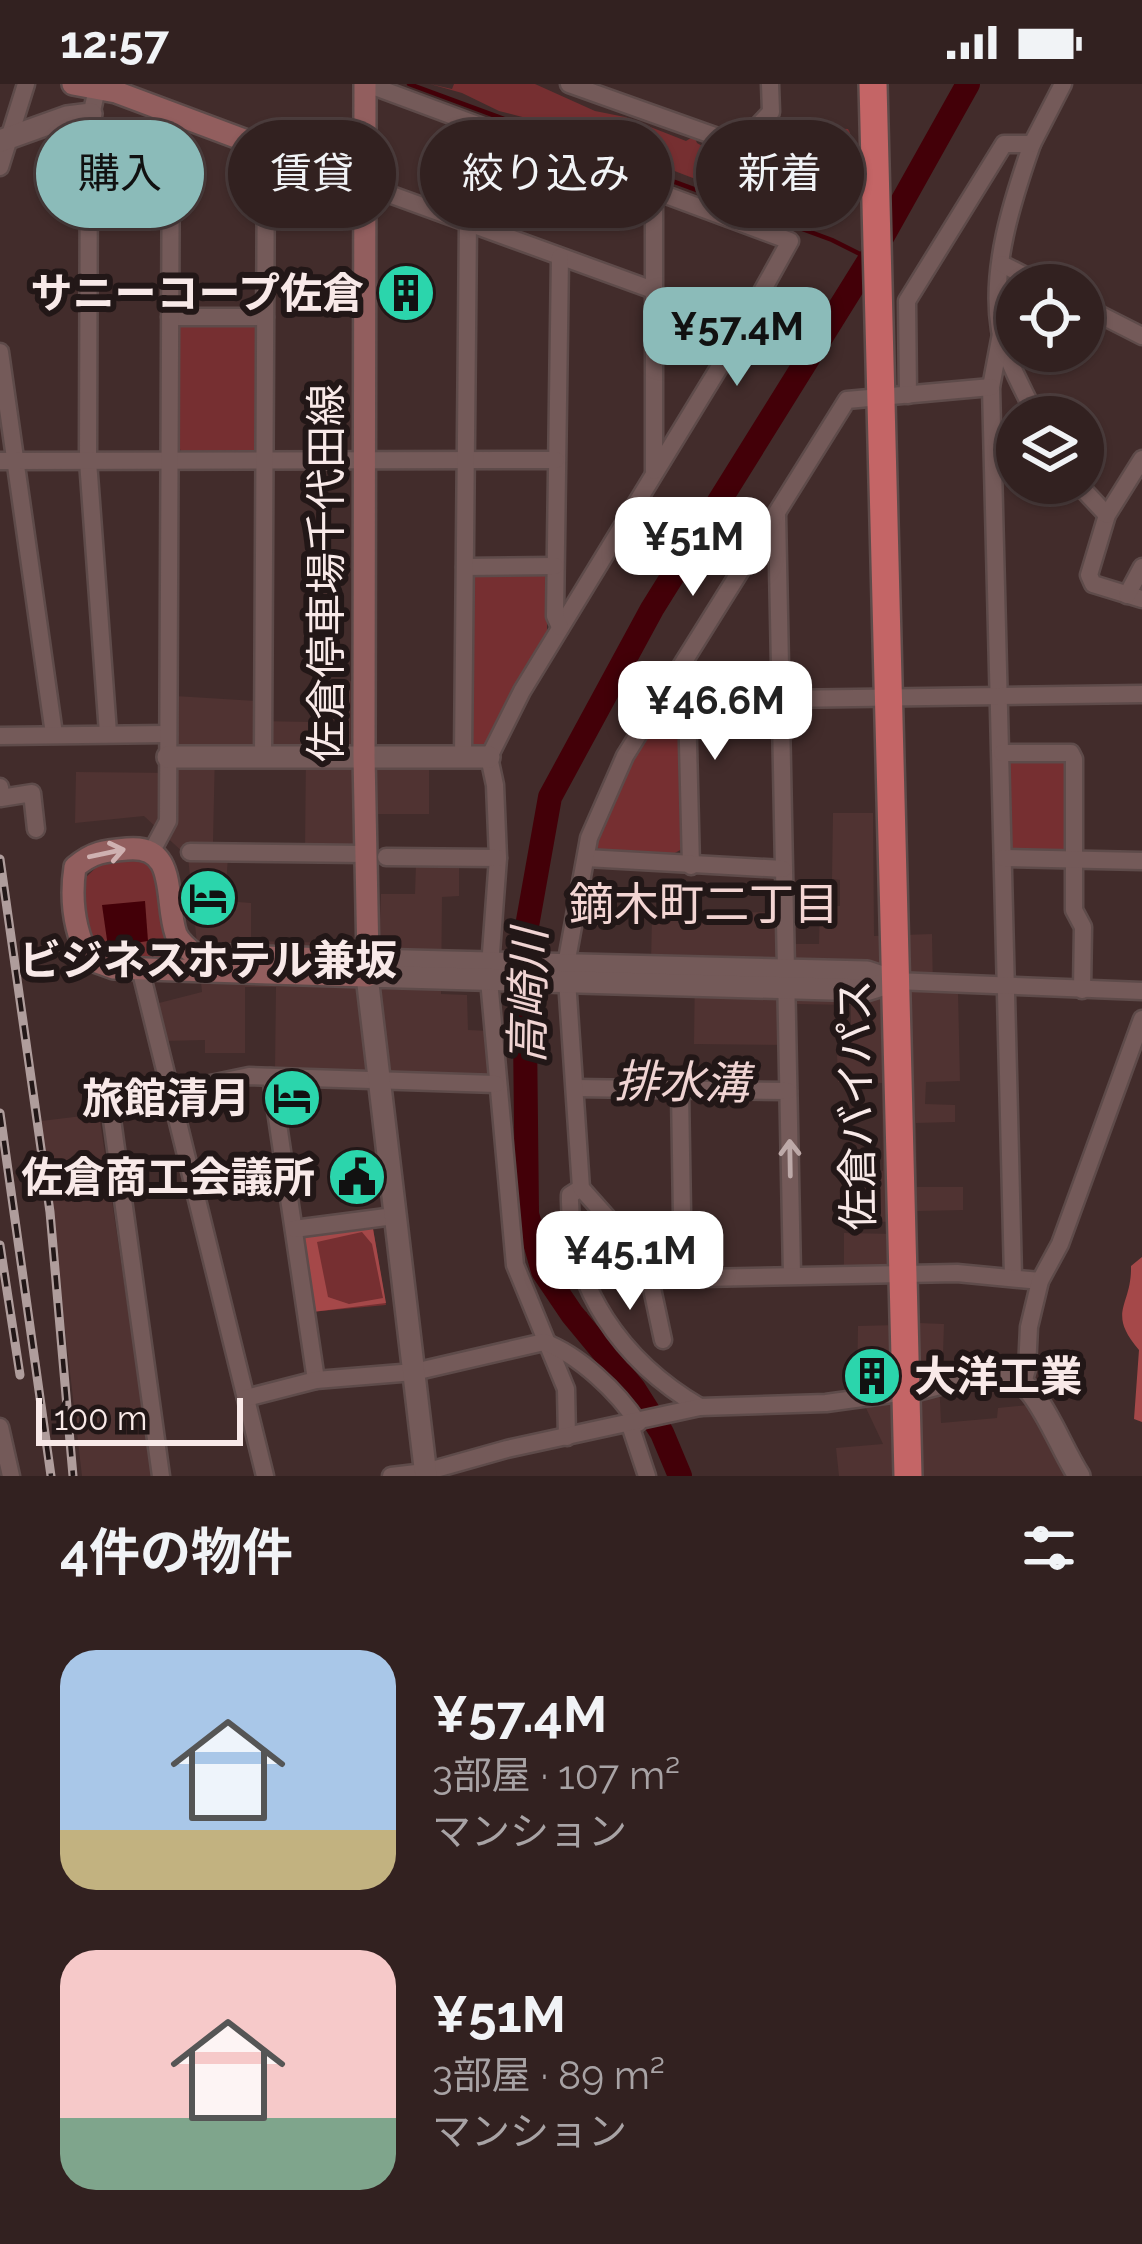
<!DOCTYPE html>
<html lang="ja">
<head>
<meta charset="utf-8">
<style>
	:root { --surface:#322120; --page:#3d2e2d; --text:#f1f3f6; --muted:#a8a3a5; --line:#4d3e3e; --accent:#8bbbb9 }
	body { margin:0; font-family:Raleway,"Noto Sans JP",sans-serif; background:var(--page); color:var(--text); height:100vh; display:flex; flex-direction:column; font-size:45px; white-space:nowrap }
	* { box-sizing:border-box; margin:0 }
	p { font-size:39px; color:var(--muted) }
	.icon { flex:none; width:66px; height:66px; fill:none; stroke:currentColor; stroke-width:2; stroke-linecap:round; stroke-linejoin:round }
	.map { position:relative; height:1392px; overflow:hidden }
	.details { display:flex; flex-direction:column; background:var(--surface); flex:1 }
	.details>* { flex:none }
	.guide { position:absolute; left:36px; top:36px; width:1071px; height:108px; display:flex; gap:24px }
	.fabs { position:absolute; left:996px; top:180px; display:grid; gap:24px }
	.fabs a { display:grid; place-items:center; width:108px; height:108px; border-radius:50%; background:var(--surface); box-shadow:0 3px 9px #0004,0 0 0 3px var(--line); font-size:60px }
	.scale { position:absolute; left:36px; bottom:30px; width:207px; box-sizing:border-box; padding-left:12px; border:6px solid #f8e9e8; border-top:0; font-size:33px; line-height:42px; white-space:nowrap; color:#f8e9e8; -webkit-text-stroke:9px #221717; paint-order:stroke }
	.price { position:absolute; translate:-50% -102px; padding:0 27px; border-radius:24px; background:#fff; color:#222; font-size:39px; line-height:78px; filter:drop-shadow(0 3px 6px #0008) }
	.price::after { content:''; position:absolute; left:50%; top:72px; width:36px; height:27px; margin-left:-18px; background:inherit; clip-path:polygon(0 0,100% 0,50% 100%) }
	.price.active { background:var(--accent); color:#111 }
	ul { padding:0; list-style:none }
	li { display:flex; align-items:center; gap:36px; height:300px; padding:0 60px }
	li span { display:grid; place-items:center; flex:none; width:336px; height:240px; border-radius:36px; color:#555 }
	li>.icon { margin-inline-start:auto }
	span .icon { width:144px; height:144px; fill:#fffc; stroke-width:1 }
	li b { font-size:51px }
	h2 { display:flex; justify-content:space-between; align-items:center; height:144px; padding:0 60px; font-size:51px }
	.tag { padding:0 42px; border-radius:54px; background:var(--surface); box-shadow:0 3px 9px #0004,0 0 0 3px var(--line); font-size:42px; line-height:108px }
	.tag.active { background:var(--accent); color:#111 }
	.status { display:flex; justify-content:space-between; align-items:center; height:84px; padding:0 60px; background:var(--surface); direction:ltr }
	.status svg { height:33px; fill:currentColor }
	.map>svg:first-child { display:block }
</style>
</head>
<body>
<div class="status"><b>12:57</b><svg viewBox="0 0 49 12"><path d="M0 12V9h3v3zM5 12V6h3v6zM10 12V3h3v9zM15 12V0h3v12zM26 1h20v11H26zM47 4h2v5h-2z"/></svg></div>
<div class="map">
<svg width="1142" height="1392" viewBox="0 0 1142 1392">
	<rect width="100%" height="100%" fill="#422c2b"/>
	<g fill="#503332">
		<polygon points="356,597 357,681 429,682 429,730 358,730 357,769 305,769 306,666 215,667 213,758 228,772 225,817 251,819 251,857 379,860 381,810 415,810 416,779 459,779 459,812 442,813 441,910 467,911 468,946 488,947 489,992 275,986 276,903 245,903 245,969 205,969 205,956 163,957 155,920 202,908 188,773 144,732 75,739 76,688 174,689 175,612 258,617 258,637 311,638 313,598"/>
		<polygon points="833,729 873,729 874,852 932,850 933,908 958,908 960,997 926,998 925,1020 955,1021 955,1038 916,1039 917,1103 963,1103 963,1126 917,1127 918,1239 944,1240 943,1270 938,1271 941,1339 997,1334 998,1324 1046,1319 1069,1392 839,1392 836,1364 883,1360 857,1305 858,1242 898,1241 899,1196 844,1183 844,1149 895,1150 895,1138 855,1137 857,1088 883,1087 882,999 838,998 837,969 851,968 851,921 796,920 795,961 694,960 695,883 651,882 652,829 781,828 780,860 819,860 820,822 840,822 840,796 832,795"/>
		<polygon points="99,1030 153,1392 82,1392 41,1037"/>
	</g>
	<g fill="#762f31">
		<path d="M430,0L452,5L454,0H535L595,27L625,33L686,57L694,52L697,59L726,76L760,53L764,41L775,44L786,33L795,42L848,45C864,71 821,115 808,138L557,42L499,27L462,9Z"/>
		<polygon points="187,236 258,241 258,364 254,369 184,370 178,363 178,242"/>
		<polygon points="473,487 547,489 547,547 483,664 472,665 469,660"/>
		<polygon points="679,602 684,764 673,770 601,767 590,755 672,603"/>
		<polygon points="1067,672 1072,762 1066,768 1011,769 1007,676"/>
		<polygon points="129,773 145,776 160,798 168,870 159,877 109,876 88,854 83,796 104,776"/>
		<polygon points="372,1139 386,1221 311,1228 300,1156 305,1148"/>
	</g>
	<g fill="#a54849" fill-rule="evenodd">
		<path d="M372,1139L386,1219L312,1228L300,1157L306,1149ZM362,1148L372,1160L383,1214L349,1220L328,1213L317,1158Z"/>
		<path d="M1142,1173V1338L1134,1335L1139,1266C1106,1227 1132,1223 1131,1182Z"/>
	</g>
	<polygon fill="#430008" points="145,817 148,857 108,863 102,821"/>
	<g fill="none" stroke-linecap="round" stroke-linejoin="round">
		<g stroke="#430008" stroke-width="4.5">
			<polyline points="409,0 832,156 864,172"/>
			<polyline points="576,1236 585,1230"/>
		</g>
		<polyline stroke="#430008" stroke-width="24" points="680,1392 662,1349 634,1305 572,1230 543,1187 527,1130 524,859 550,713 652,525 870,175 968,0"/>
		<g stroke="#5e4b4a" stroke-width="21">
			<g id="minor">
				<polyline points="367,0 790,157 725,274 522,607 489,673 495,701 498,774 489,896 515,1181 566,1305 567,1353"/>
				<polyline points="569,0 740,61 771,28 770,0"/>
				<polyline points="97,5 89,40 88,377 108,649"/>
				<path d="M1032,60C1012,117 990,185 1000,246C1005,275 1024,306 1036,333"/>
				<polyline points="0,83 26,0"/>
				<polyline points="367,102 653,206"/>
				<polyline points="654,106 654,387"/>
				<polyline points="560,173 555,532 560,543"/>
				<polyline points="1002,180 1043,201"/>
				<polyline points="1083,222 1142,252"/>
				<polyline points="170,233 265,233"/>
				<polyline points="1001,250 991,303 1013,1193"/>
				<polyline points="0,268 54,650"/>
				<polyline points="908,311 907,217 1004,60 1032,60 1063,0"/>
				<polyline points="1142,375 1107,431 1089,491 1093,500 1142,515"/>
				<polyline points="0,377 556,376"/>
				<polyline points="1077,399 1107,431"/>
				<polyline points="777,430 792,1191"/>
				<polyline points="465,483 555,482"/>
				<polyline points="1127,511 1142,483"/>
				<polyline points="686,579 691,782"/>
				<polyline points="783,615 1142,610"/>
				<polyline points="0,652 168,650"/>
				<polyline points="1002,669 1071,669 1074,675 1074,826 1083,843 1082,906"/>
				<polyline points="263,673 266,64"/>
				<polyline points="463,673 468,139"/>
				<polyline points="0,703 1,714 32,709 36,745"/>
				<polyline points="152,767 168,737 171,29"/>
				<polyline points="190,768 365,770"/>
				<polyline points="386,773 498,774"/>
				<polyline points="586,774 783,785"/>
				<polyline points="1003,774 1142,777"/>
				<polyline points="140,884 265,1392"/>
				<polyline points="895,897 1142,907"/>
				<polyline points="271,993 316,1296"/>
				<polyline points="575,1004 788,1007"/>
				<polyline points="680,1007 683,1192"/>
				<path d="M581,1104L570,1111C568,1203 623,1278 700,1323"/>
				<polyline points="294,1145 394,1132"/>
				<polyline points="650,1195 957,1189 1040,1197"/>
				<polyline points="663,1256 650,1195 638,1168 581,1104 566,881 589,754 625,672 847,316 991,303"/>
				<polyline points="1023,1299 1027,1285 1029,1243 1040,1197 1060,1160 1142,935"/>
				<path d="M246,1314L316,1296L414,1288L544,1258C579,1271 618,1308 638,1339"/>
				<polyline points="630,1341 647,1392"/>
				<polyline points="0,1343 11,1392"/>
				<polyline points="161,1392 110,1021 249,992 496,1000"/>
				<polyline points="391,1392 425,1388 507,1365 700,1323 826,1319 906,1308"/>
			</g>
		</g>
		<g stroke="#5e4b4a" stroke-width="26">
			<g id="tertiary">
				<polyline points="0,57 67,33 91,30"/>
				<polyline points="168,673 489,673"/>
				<polyline points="368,876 867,888 894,897"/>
				<path d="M906,1308C941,1301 1005,1274 1032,1309C1051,1334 1062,1365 1079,1392"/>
				<polyline points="426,1392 367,892 866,906 895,897"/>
			</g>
		</g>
		<g stroke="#5e4b4a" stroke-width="26">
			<g id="secondary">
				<polyline points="73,0 116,8 367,102"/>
				<path d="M365,0L364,672L368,876L367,892L114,884L89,875C74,846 70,816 75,783C93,768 104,767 127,765C179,760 164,816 176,850C180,859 188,865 196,871L368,876"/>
			</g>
		</g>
		<g stroke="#5e4b4a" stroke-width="32">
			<polyline id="trunk" points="873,0 908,1392"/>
		</g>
		<use href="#minor" stroke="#745a59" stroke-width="16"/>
		<use href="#tertiary" stroke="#745a59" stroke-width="21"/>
		<use href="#secondary" stroke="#925e5e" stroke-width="21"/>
		<use href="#trunk" stroke="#c46566" stroke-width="27"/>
		<g stroke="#af9d9c" stroke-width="9">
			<g id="rail">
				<polyline points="0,775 50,1128 73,1392"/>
				<polyline points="0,1029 51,1392"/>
				<polyline points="0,1161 20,1291"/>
			</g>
		</g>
		<use href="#rail" stroke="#221717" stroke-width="4.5" stroke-dasharray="14" stroke-linecap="butt"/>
	</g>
	<defs><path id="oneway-shaft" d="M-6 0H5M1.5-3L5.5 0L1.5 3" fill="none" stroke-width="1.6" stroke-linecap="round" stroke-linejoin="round" transform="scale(3)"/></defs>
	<use stroke="#cfb1b1" href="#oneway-shaft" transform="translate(107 769) rotate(-12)"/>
	<use stroke="#bda9a8" href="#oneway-shaft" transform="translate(790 1074) rotate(-91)"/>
	<defs>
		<g id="building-disc" transform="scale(3)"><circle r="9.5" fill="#2bd5ac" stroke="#221717"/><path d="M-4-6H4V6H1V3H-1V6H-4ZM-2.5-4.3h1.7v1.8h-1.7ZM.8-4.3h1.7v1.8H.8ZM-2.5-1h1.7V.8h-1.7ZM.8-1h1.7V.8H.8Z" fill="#111"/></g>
		<g id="hotel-disc" transform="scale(3)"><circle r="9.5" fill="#2bd5ac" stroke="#221717"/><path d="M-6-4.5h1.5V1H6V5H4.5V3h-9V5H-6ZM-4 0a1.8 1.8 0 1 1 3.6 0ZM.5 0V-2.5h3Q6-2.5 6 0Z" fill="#111"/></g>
		<g id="civic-disc" transform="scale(3)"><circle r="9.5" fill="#2bd5ac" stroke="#221717"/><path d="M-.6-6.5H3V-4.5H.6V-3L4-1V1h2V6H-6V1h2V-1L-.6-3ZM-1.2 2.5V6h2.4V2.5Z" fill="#111"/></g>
	</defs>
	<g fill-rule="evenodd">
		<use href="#building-disc" x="406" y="209"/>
		<use href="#hotel-disc" x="208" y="814"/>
		<use href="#hotel-disc" x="292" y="1014"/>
		<use href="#civic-disc" x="357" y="1093"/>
		<use href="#building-disc" x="872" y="1292"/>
	</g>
	<g text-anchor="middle" stroke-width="12" stroke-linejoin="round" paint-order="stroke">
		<g font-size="42" font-weight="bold" fill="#f8e9e8" stroke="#221717" text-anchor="end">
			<text x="364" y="224">サニーコープ佐倉</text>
			<text x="208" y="891" text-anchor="middle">ビジネスホテル兼坂</text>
			<text x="250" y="1029">旅館清月</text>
			<text x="315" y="1108">佐倉商工会議所</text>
			<text x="914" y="1307" text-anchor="start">大洋工業</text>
		</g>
		<g font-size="42" fill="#f8e9e8" stroke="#221717">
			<text transform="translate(326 489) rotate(-90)" y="15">佐倉停車場千代田線</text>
			<text transform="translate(856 1021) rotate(-91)" y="15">佐倉バイパス</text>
		</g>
		<g font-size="45" fill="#f3d5d3" stroke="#221717">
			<text x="704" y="836">鏑木町二丁目</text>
		</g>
		<g font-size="45" font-style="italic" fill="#f0d4d3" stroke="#221717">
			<text transform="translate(528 912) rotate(-89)" y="16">高崎川</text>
			<text transform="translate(682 998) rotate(1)" y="16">排水溝</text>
		</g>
	</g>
</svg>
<div class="fabs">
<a><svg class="icon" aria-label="locate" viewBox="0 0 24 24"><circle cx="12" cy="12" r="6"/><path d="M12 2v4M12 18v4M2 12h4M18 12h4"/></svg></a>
<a><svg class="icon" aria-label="layers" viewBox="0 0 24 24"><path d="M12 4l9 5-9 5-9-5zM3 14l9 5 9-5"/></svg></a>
</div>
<div class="scale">100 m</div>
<b class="price active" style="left:737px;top:305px">¥57.4M</b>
<b class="price" style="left:693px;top:515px">¥51M</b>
<b class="price" style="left:715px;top:679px">¥46.6M</b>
<b class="price" style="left:630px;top:1229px">¥45.1M</b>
<div class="guide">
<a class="tag active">購入</a>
<a class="tag">賃貸</a>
<a class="tag">絞り込み</a>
<a class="tag">新着</a>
</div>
</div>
<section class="details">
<h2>4件の物件<svg class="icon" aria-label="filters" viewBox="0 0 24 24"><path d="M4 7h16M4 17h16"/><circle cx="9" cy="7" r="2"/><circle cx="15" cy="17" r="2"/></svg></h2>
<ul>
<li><span style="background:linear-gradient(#a9c7e8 75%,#c2b280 0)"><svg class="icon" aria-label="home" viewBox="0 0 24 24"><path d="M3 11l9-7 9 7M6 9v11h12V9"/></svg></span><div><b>¥57.4M</b><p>3部屋 · 107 m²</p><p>マンション</p></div></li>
<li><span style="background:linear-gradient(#f6c9c9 70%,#7fa58c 0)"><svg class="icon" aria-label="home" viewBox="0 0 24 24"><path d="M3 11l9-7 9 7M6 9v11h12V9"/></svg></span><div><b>¥51M</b><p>3部屋 · 89 m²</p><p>マンション</p></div></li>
</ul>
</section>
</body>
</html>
